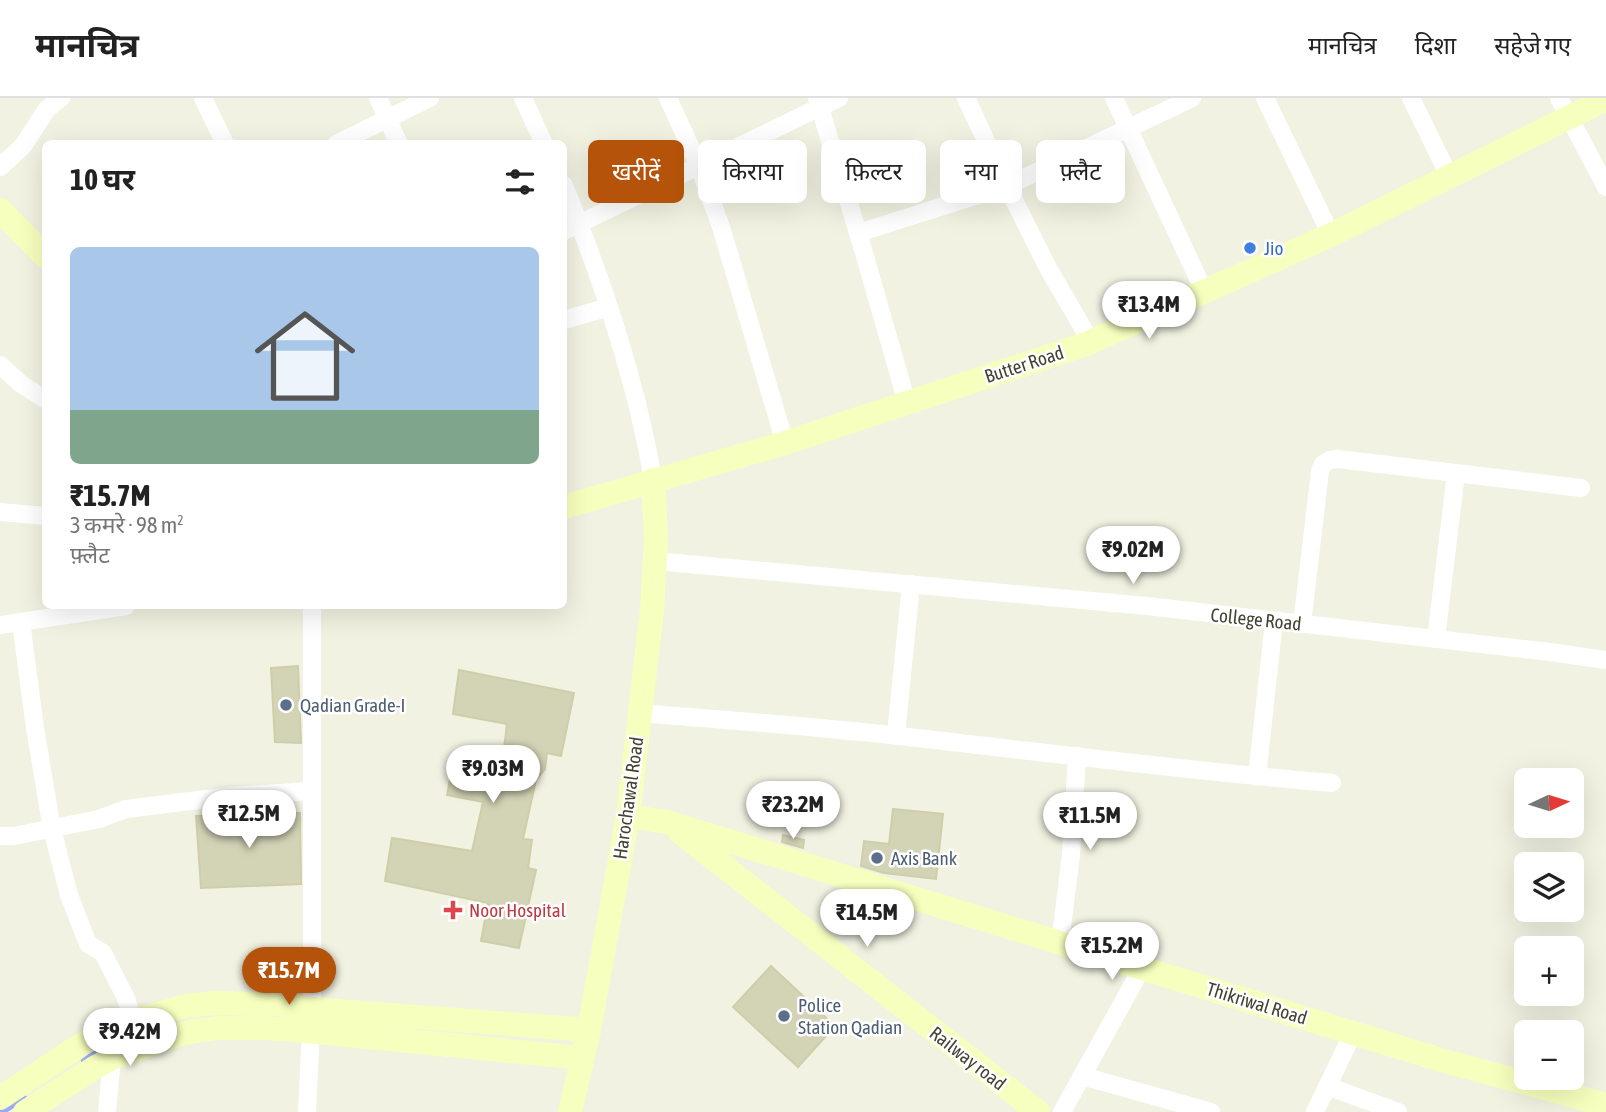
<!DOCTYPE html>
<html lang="hi">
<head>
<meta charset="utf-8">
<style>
	:root { --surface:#fff; --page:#f6f6f6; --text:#222; --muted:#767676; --line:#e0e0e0; --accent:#b45309 }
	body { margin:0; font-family:"Asap Condensed","Noto Sans Devanagari",sans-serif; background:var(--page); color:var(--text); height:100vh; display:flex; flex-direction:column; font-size:26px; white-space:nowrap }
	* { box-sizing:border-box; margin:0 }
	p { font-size:23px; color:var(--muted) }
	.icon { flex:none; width:38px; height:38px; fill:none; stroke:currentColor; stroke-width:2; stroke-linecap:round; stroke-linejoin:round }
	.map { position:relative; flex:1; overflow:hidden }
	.drawer { position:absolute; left:42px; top:42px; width:525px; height:469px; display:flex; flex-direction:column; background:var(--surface); border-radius:10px; box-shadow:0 7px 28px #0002 }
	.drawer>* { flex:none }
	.banner { position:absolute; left:588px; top:42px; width:665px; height:63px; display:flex; gap:14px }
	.needle { width:46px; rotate:86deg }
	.buttons { position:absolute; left:1514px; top:670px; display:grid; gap:14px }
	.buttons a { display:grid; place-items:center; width:70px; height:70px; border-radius:10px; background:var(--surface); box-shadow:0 7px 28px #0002; font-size:35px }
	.price { position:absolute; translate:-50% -60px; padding:0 16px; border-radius:24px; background:#fff; color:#222; font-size:23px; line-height:46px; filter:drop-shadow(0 2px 4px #0008) }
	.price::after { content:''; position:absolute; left:50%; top:42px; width:21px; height:16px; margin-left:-10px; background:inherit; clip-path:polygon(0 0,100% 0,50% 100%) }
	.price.on { background:var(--accent); color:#fff }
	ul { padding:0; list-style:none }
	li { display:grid; align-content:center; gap:14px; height:371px; padding:0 28px }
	li span { display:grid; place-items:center; height:217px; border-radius:10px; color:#555 }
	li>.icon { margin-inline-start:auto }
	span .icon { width:126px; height:126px; fill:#fffc; stroke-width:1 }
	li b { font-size:30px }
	h2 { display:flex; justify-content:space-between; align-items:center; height:84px; padding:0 28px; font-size:30px }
	.tag { padding:0 24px; border-radius:10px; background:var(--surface); box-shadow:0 7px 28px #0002; font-size:24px; line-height:63px }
	.tag.on { background:var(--accent); color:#fff }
	header { display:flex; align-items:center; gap:42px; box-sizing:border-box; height:98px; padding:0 35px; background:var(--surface); border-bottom:2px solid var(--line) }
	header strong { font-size:33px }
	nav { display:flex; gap:38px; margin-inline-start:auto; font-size:24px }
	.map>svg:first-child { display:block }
</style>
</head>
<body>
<header>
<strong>मानचित्र</strong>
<nav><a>मानचित्र</a><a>दिशा</a><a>सहेजे गए</a></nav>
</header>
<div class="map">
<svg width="1606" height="1014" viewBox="0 0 1606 1014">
	<rect width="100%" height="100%" fill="#f1f2e1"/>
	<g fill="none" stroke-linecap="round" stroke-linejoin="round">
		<g stroke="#98acf4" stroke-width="6">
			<polyline points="118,942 165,926"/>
			<polyline points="84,963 99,951"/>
			<polyline points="2,1014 24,1000"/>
		</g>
	</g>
	<g fill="#d3d3b6" stroke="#cfcea9" stroke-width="2">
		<polygon points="298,568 301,645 275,644 271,570"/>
		<polygon points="459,572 574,595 561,658 547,655 545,671 536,682 523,741 532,742 528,770 536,772 519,850 481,843 488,805 385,783 392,740 472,753 483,704 447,697 454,661 502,666 507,626 453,616"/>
		<polygon points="893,711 943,716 936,781 884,775 861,768 864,743 889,746"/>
		<polygon points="300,715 301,786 201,790 196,718"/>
		<polygon points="783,737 804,742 803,750 782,744"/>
		<polygon points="771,868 835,928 798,969 733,909"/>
	</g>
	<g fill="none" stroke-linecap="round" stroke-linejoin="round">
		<g stroke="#fff" stroke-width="18">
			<polyline points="203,0 225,46"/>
			<polyline points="378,0 399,46"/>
			<polyline points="523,0 544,46"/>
			<polyline points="668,0 699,68 722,132 785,345"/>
			<polyline points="817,0 864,155 907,305"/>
			<polyline points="966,0 1007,88 1048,170 1091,244"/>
			<polyline points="1114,0 1204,193"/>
			<polyline points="1265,0 1331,137"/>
			<polyline points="1411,0 1449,78"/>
			<polyline points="1559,0 1606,89"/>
			<polyline points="336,46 430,0"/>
			<polyline points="0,69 23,48 47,11 61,0"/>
			<path d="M564,87C602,182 636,281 653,382"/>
			<polyline points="564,133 839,0"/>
			<polyline points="858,135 1007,88 1192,0"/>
			<polyline points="564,222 609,209"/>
			<polyline points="0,267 21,286 46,302"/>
			<polyline points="0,414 46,418"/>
			<polyline points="655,463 1147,508 1550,554 1606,562"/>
			<polyline points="21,524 35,630 52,731 69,797 88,846 103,855 126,900 133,923"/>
			<polyline points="1302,526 1320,373 1323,366 1330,362 1338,361 1581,390"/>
			<polyline points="0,527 126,508"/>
			<polyline points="1436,541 1456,375"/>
			<path d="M639,615C726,622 812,628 899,638C1043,654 1187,673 1332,685"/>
			<polyline points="896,637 911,486"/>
			<polyline points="1257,679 1274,523"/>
			<polyline points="0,738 14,738 99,721 126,711 231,698 312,693"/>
			<polyline points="1060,845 1071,757 1077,658"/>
			<polyline points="1082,978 1211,1014"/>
			<polyline points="1327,988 1398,1014"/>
			<polyline points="107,1014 112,960 111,951"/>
			<polyline points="307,1014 312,911 312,508"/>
			<polyline points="1062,1014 1142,870"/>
			<polyline points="1315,1014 1353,935"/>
		</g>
		<g stroke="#f7ffbe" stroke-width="24">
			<polyline points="0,112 46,159"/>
			<polyline points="564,409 785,345 1086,246 1331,137 1606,1"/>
			<polyline points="628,718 667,724 1441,962 1606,1007"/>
			<polyline points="680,734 1038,1014"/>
			<polyline points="0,1000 82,946 104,934 119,927 186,908 213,905 278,906 312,911 589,932"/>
			<polyline points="25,1014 94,970 112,960 184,935 217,930 264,930 297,932 582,960"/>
			<polyline points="570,1014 589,932 628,718 652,512 656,440 653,382"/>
		</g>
	</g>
	<circle fill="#3f7fe0" stroke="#fff" stroke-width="2.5" cx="1250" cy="150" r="7"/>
	<g fill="#5c6f8a" stroke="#fff" stroke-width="2.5">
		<circle cx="286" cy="607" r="7"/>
		<circle cx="877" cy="760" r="7"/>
		<circle cx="784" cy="918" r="7"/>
	</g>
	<path fill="#e0444e" stroke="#fff" stroke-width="2.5" d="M449.5 801.5h7v7h7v7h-7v7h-7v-7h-7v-7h7z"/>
	<g text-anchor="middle" stroke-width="5" stroke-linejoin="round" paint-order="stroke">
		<g font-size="19" fill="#366cbe" stroke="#fff" text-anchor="start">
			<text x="1264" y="157">Jio</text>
		</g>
		<g font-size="19" fill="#434332" stroke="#fff">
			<text transform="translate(1024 266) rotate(-18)" y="7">Butter Road</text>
			<text transform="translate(1256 521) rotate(6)" y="7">College Road</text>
			<text transform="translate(628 700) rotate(-82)" y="7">Harochawal Road</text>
			<text transform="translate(1257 905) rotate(17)" y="7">Thikriwal Road</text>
			<text transform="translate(968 960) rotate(38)" y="7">Railway road</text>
		</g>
		<g font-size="19" fill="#4e5e75" stroke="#fff" text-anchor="start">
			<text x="300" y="614">Qadian Grade-I</text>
			<text x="891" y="767">Axis Bank</text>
			<text x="798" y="914">Police<tspan x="798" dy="22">Station Qadian</tspan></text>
		</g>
		<g font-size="19" fill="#be3a42" stroke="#fff" text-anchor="start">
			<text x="469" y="819">Noor Hospital</text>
		</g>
	</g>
</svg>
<div class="buttons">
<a><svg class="needle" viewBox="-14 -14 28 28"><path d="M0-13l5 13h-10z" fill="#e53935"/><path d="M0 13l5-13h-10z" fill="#767676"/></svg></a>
<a><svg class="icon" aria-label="layers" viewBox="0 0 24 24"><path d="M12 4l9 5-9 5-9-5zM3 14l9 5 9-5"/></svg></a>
<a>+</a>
<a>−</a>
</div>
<b class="price" style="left:1149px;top:243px">₹13.4M</b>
<b class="price" style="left:1133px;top:488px">₹9.02M</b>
<b class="price" style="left:493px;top:707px">₹9.03M</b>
<b class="price" style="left:793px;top:743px">₹23.2M</b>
<b class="price" style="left:249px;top:752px">₹12.5M</b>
<b class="price" style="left:1090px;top:754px">₹11.5M</b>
<b class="price" style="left:867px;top:851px">₹14.5M</b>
<b class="price" style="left:1112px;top:884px">₹15.2M</b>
<b class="price on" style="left:289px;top:909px">₹15.7M</b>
<b class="price" style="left:130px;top:970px">₹9.42M</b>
<div class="banner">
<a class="tag on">खरीदें</a>
<a class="tag">किराया</a>
<a class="tag">फ़िल्टर</a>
<a class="tag">नया</a>
<a class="tag">फ़्लैट</a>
</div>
<section class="drawer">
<h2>10 घर<svg class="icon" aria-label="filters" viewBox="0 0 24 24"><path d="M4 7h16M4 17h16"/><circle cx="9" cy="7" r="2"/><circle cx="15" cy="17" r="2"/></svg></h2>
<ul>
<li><span style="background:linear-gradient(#a9c7e8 75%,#7fa58c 0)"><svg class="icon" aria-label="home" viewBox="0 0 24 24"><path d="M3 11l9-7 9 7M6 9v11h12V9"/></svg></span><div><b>₹15.7M</b><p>3 कमरे · 98 m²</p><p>फ़्लैट</p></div></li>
</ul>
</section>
</div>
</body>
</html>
